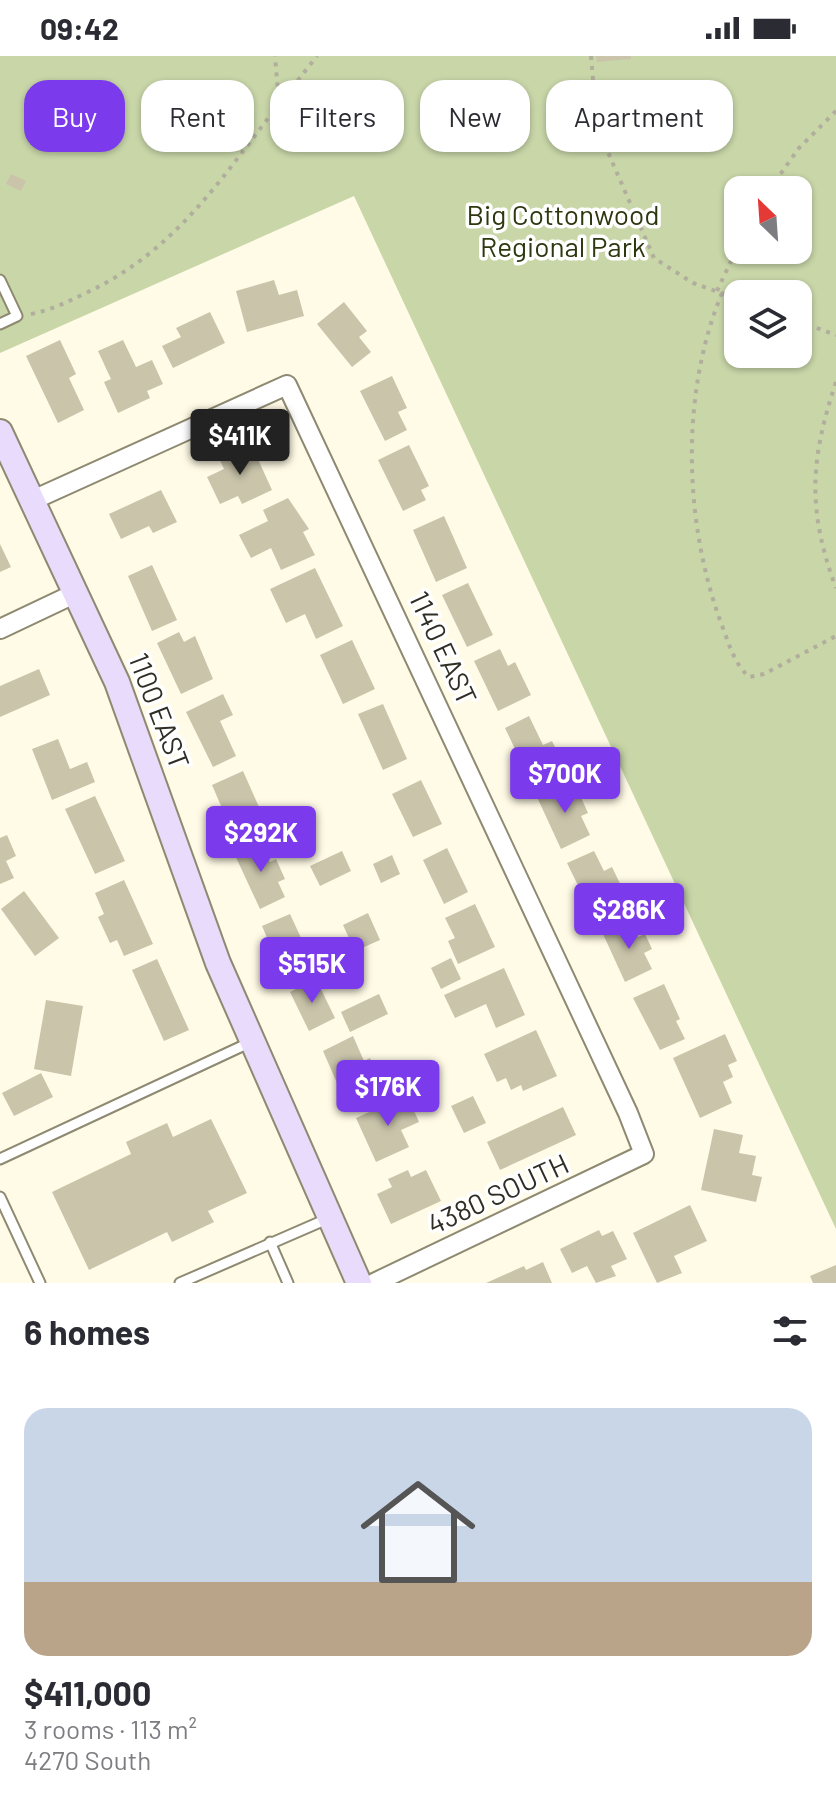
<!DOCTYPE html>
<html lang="en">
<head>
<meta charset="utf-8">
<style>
	:root { --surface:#fff; --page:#f7f7f7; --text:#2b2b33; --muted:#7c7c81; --accent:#7c3aed }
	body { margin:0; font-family:Barlow,sans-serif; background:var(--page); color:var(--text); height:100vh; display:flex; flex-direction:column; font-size:30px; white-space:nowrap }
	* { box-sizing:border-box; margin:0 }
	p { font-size:26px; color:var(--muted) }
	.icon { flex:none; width:44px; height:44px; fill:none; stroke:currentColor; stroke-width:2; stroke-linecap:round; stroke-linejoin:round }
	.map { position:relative; height:1227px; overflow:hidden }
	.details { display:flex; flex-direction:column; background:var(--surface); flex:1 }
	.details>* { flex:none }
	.guide { position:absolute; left:24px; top:24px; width:788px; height:72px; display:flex; gap:16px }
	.needle { width:52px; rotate:335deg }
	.buttons { position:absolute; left:724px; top:120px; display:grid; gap:16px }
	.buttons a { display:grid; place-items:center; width:88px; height:88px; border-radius:16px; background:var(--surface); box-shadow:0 2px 6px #0004; font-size:40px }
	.price { position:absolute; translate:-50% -68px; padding:0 18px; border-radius:8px; background:var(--accent); color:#fff; font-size:26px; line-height:52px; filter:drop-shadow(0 2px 4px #0008) }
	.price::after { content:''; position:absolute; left:50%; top:48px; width:24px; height:18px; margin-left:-12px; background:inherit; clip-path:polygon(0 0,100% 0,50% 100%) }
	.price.current { background:#222; color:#fff }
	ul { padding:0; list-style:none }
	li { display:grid; align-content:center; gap:16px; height:424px; padding:0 24px }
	li span { display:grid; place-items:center; height:248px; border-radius:24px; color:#555 }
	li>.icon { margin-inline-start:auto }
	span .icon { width:144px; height:144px; fill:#fffc; stroke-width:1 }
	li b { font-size:34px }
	h2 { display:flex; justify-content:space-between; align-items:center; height:96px; padding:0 24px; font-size:34px }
	.tag { padding:0 28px; border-radius:24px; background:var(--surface); box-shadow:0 2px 6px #0004; font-size:28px; line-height:72px }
	.tag.current { background:var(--accent); color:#fff }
	.status { display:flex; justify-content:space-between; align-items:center; height:56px; padding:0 40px; background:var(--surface); direction:ltr }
	.status svg { height:22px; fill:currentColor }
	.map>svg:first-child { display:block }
</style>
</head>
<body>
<div class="status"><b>09:42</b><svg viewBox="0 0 49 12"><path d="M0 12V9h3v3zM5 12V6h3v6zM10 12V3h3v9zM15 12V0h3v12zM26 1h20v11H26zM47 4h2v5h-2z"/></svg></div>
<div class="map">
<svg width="836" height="1227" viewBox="0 0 836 1227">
	<rect width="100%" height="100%" fill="#fffbe6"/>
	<path fill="#c8d6a8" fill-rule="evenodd" d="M0,0H836V1173L354,140L0,297ZM738,134H798V194H738ZM738,238H798V298H738Z"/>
	<g fill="#c9c4aa">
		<polygon points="596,0 631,0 631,3 597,6"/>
		<polygon points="11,118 26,125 21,135 6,128"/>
		<polygon points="274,224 279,239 297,234 304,260 247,276 236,235"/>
		<polygon points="344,246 367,275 359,281 371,296 352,311 317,268"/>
		<polygon points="210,256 225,287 173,312 162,290 181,281 176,272"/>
		<polygon points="60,284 76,318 69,322 84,354 58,367 26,300"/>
		<polygon points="123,284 136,311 152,304 163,328 147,335 150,342 118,357 104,326 111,323 98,295"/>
		<polygon points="392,320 407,352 398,356 407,374 385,385 360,335"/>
		<polygon points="251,388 272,434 242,448 238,440 220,448 207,421 224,413 219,402"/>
		<polygon points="409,389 429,430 421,434 426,444 403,455 378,404"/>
		<polygon points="161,434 177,466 153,477 149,470 121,483 109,458"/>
		<polygon points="288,442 309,473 303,476 315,499 281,514 271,492 251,502 239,479 268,465 263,454"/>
		<polygon points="444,460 467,512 436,526 413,474"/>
		<polygon points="0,488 11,511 0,516"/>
		<polygon points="152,509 177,564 152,575 128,520"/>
		<polygon points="315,512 343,570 316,583 305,558 286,567 270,533"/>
		<polygon points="468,527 493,579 467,591 442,539"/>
		<polygon points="179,576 184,586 195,580 213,623 181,638 157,587"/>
		<polygon points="352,584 375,633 343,648 320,599"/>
		<polygon points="500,593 508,610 515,606 531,639 498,655 474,605"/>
		<polygon points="39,613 50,639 0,661 0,630"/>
		<polygon points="223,638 233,659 220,665 236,700 213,711 186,656"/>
		<polygon points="383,648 407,703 383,714 358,658"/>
		<polygon points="529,660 543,689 552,685 564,709 530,725 505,672"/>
		<polygon points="58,683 70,713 87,706 95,726 52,744 32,693"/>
		<polygon points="243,715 267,769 235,782 212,729"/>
		<polygon points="421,724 442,768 413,781 392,738"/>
		<polygon points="566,727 572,740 579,737 588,757 581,760 590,779 561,793 537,741"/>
		<polygon points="95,740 125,805 95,818 65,753"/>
		<polygon points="7,779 16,800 6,805 14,822 0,828 0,782"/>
		<polygon points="260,785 270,806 276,803 285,823 278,826 285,841 260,853 234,797"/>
		<polygon points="447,792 468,836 444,848 423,804"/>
		<polygon points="342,795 351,815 320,830 310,810"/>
		<polygon points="594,795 604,815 612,811 627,842 592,858 567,807"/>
		<polygon points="392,799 400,818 381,827 373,808"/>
		<polygon points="124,824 153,888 124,900 117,884 110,887 98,861 104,858 95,837"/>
		<polygon points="24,835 59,882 35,900 1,853"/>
		<polygon points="475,848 495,891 458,908 448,885 455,882 445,862"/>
		<polygon points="368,857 380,884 355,895 343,869"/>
		<polygon points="290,858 313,908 284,921 262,870"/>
		<polygon points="630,865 638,881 645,878 652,893 644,897 652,913 625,926 603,878"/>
		<polygon points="451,902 461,923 441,933 431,912"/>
		<polygon points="157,903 189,974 164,985 132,914"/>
		<polygon points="504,912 525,959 496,972 486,948 455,962 444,939"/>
		<polygon points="316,923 335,962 309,975 290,936"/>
		<polygon points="664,928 680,963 676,965 685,983 660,994 633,942"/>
		<polygon points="379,938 388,958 350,976 341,956"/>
		<polygon points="46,944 83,950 71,1020 34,1013"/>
		<polygon points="536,974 557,1020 523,1035 521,1029 511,1034 506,1022 497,1026 484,998"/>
		<polygon points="725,978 737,1005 728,1009 733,1021 723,1026 732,1047 700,1062 673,1002"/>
		<polygon points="353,980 364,1005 370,1002 375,1013 363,1018 373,1041 348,1052 323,995"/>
		<polygon points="41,1017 53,1041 14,1060 2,1037"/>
		<polygon points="407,1039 419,1066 401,1074 409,1091 376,1106 356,1062"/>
		<polygon points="473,1040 486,1067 464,1077 451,1050"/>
		<polygon points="563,1051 576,1079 500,1114 487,1086"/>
		<polygon points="211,1063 247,1137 208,1155 214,1166 172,1186 167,1176 89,1214 52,1136 131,1098 126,1086 167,1067 173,1081"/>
		<polygon points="714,1073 743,1079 739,1097 756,1100 752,1119 762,1121 756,1146 701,1134"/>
		<polygon points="408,1114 411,1121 426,1114 441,1145 391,1168 377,1138 392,1131 388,1123"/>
		<polygon points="690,1149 707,1185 674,1200 682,1217 657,1227 633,1177"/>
		<polygon points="599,1174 602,1180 613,1175 627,1203 611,1210 616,1220 596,1227 587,1210 572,1217 560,1193"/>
		<polygon points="543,1206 552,1227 486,1227 524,1210 526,1214"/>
		<polygon points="836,1209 836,1227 813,1227 810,1220"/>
	</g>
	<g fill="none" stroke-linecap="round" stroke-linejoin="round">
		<g stroke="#8e8971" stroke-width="13">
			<g id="lane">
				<polyline points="0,224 17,260 0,268"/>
				<polyline points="0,1103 251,986"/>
				<polyline points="0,1141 40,1227"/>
				<polyline points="270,1186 288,1227"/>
				<polyline points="180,1227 327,1163"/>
			</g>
		</g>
		<g stroke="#8e8971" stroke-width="22">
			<g id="street">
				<polyline points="33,444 287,329 628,1057 644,1098 374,1227"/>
				<polyline points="0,573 76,537"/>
			</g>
		</g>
		<g stroke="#8e8971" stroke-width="28">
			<polyline id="secondary" points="0,376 117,626 218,907 359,1227"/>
		</g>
		<g stroke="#b1ae9d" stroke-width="4" stroke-dasharray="4 6" stroke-linecap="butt">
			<polyline points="591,0 597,71 654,202 693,227 738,243"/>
			<polyline points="279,48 317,0"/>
			<polyline points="769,134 799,92 836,55"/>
			<polyline points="717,235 738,190"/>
			<path d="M722,237C680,338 684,466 721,567C729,587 733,606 749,621L764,618L836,580"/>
			<path d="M31,258C52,254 69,245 88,236C176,194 221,123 279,48L275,0"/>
			<polyline points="798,265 836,279"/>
			<path d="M836,326C810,404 807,454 836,532"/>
		</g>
		<use href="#lane" stroke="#fff" stroke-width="9"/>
		<use href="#street" stroke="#fff" stroke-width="18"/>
		<use href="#secondary" stroke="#e8dbfb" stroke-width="24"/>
	</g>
	<g text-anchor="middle" stroke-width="7" stroke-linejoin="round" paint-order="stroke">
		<g font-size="28" fill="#2e370f" stroke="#fff">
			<text x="563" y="169">Big Cottonwood<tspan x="563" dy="32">Regional Park</tspan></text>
		</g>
		<g font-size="28" fill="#302e24" stroke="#fff">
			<text transform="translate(443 592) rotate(65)" y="10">1140 EAST</text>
			<text transform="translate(159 655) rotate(69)" y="10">1100 EAST</text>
			<text transform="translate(498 1138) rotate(-25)" y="10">4380 SOUTH</text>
		</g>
	</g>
</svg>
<div class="buttons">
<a><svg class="needle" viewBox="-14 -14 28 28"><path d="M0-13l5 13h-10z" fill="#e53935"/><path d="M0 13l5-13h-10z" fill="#7c7c81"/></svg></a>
<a><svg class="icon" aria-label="layers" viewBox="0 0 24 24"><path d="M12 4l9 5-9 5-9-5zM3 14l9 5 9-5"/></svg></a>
</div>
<b class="price current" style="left:240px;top:421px">$411K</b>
<b class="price" style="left:565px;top:759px">$700K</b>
<b class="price" style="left:261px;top:818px">$292K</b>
<b class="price" style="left:629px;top:895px">$286K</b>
<b class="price" style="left:312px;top:949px">$515K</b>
<b class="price" style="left:388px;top:1072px">$176K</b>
<div class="guide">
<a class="tag current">Buy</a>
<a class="tag">Rent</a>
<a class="tag">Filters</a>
<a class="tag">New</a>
<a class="tag">Apartment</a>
</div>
</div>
<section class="details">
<h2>6 homes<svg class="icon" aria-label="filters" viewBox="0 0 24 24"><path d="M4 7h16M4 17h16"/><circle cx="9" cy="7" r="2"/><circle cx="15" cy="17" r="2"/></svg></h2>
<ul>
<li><span style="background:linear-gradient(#c9d6e8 70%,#b9a48a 0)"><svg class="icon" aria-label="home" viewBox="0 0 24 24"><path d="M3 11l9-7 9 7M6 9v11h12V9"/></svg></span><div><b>$411,000</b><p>3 rooms · 113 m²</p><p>4270 South</p></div></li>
</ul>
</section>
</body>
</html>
